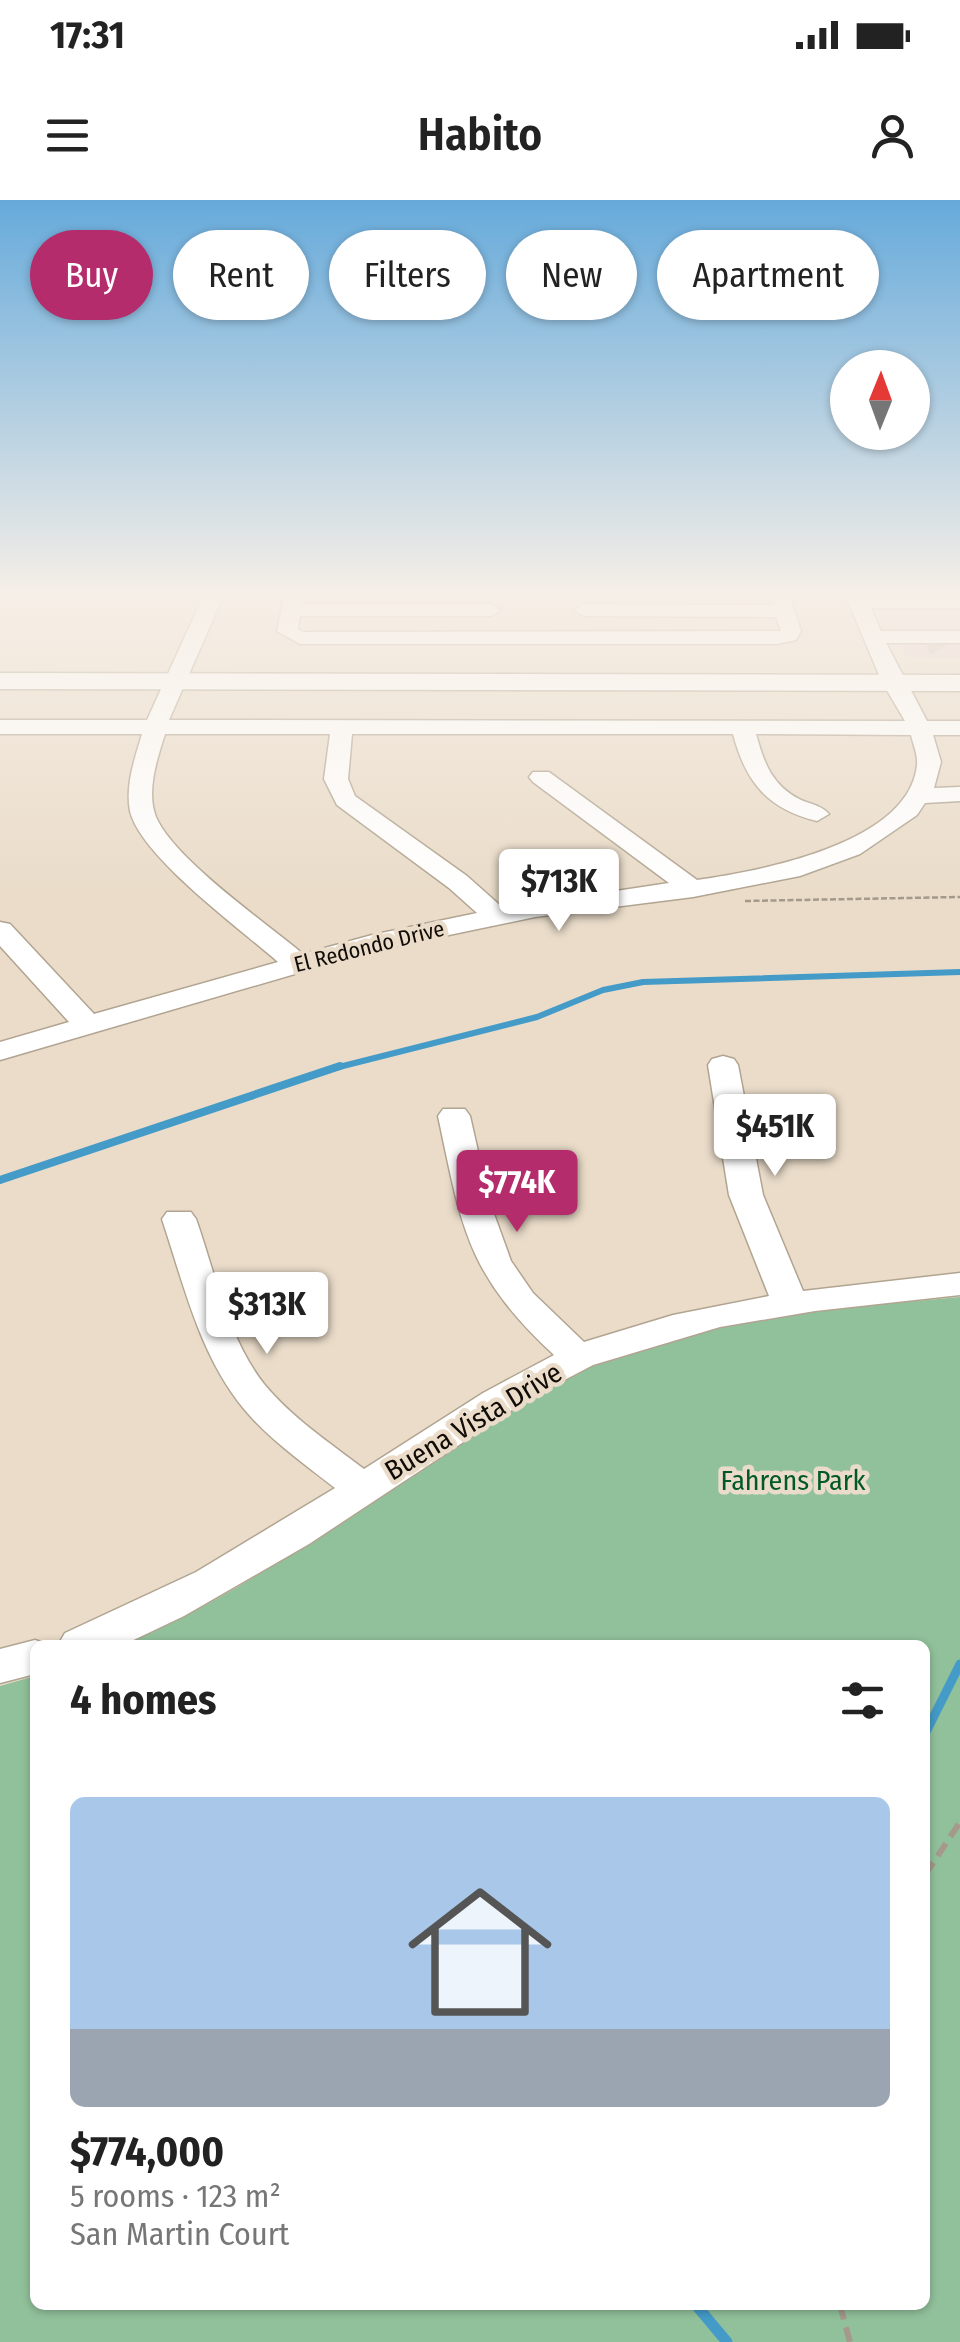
<!DOCTYPE html>
<html lang="en">
<head>
<meta charset="utf-8">
<style>
	:root { --surface:#fff; --page:#f2f2f2; --text:#222; --muted:#767676; --accent:#b42c6c }
	body { margin:0; font-family:"Fira Sans Condensed",sans-serif; background:var(--page); color:var(--text); height:100vh; display:flex; flex-direction:column; font-size:38px; white-space:nowrap }
	* { box-sizing:border-box; margin:0 }
	p { font-size:32px; color:var(--muted) }
	.icon { flex:none; width:55px; height:55px; fill:none; stroke:currentColor; stroke-width:2; stroke-linecap:round; stroke-linejoin:round }
	.map { position:relative; flex:1; overflow:hidden }
	.details { position:absolute; left:30px; top:1440px; width:900px; height:670px; display:flex; flex-direction:column; background:var(--surface); border-radius:15px; box-shadow:0 2px 8px #0004 }
	.details>* { flex:none }
	.hud { position:absolute; left:30px; top:30px; width:900px; height:90px; display:flex; gap:20px }
	.needle { width:65px; rotate:1deg }
	.tools { position:absolute; left:830px; top:150px; display:grid; gap:20px }
	.tools a { display:grid; place-items:center; width:100px; height:100px; border-radius:50%; background:var(--surface); box-shadow:0 2px 8px #0004; font-size:50px }
	.price { position:absolute; translate:-50% -85px; padding:0 22px; border-radius:10px; background:#fff; color:#222; font-size:32px; line-height:65px; filter:drop-shadow(0 2px 5px #0008) }
	.price::after { content:''; position:absolute; left:50%; top:60px; width:30px; height:22px; margin-left:-15px; background:inherit; clip-path:polygon(0 0,100% 0,50% 100%) }
	.price.current { background:var(--accent); color:#fff }
	ul { padding:0; list-style:none }
	li { display:grid; align-content:center; gap:20px; height:530px; padding:0 40px }
	li span { display:grid; place-items:center; height:310px; border-radius:15px; color:#555 }
	li>.icon { margin-inline-start:auto }
	span .icon { width:180px; height:180px; fill:#fffc; stroke-width:1 }
	li b { font-size:42px }
	h2 { display:flex; justify-content:space-between; align-items:center; height:120px; padding:0 40px; font-size:42px }
	.tag { padding:0 35px; border-radius:45px; background:var(--surface); box-shadow:0 2px 8px #0004; font-size:35px; line-height:90px }
	.tag.current { background:var(--accent); color:#fff }
	.status { display:flex; justify-content:space-between; align-items:center; height:70px; padding:0 50px; background:var(--surface); direction:ltr }
	.status svg { height:28px; fill:currentColor }
	header { display:flex; justify-content:space-between; align-items:center; height:130px; padding:0 40px; background:var(--surface); font-size:45px; font-weight:600 }
	.map>svg:first-child { display:block }
</style>
</head>
<body>
<div class="status"><b>17:31</b><svg viewBox="0 0 49 12"><path d="M0 12V9h3v3zM5 12V6h3v6zM10 12V3h3v9zM15 12V0h3v12zM26 1h20v11H26zM47 4h2v5h-2z"/></svg></div>
<header><svg class="icon" aria-label="menu" viewBox="0 0 24 24"><path d="M4 6h16M4 12h16M4 18h16"/></svg>Habito<svg class="icon" aria-label="person" viewBox="0 0 24 24"><circle cx="12" cy="8" r="4"/><path d="M4 21q1-7 8-7t8 7"/></svg></header>
<div class="map">
<svg width="960" height="2142" viewBox="0 0 960 2142">
	<rect width="100%" height="100%" fill="#eadcc9"/>
	<polygon fill="#e8cecc" points="875,394 960,394 960,458 907,457"/>
	<path fill="#91c19b" d="M960,1097V2142H0V1486L35,1476V2105H925V1445H122C240,1396 346,1317 453,1247C502,1215 550,1184 603,1160C714,1112 842,1109 960,1097Z"/>
	<g fill="none" stroke-linecap="round" stroke-linejoin="round">
		<polyline stroke="#449bc8" stroke-width="6" points="331,869 537,817 603,790 643,782 960,772"/>
		<polyline stroke="#449bc8" stroke-width="8" points="0,980 340,866"/>
		<polyline stroke="#449bc8" stroke-width="9" points="925,1534 960,1464"/>
		<polyline stroke="#449bc8" stroke-width="11" points="696,2105 727,2142"/>
		<polyline stroke="#c9bdac" stroke-width="21" stroke-dasharray="21 11" stroke-linecap="butt" points="935,441 940,449"/>
		<g stroke="#b1a491" stroke-width="3">
			<g id="minor">
				<path d="M205,392H225L169,520L905,521L882,482L844,392H864L865,396H960V408H871L881,431H960V443H886L927,521H960V535H933L941,562L934,588L960,587V601L925,603L917,615L860,654L800,676L693,697L535,717L377,750L0,860V842L69,822L0,746V722L10,724L94,814L278,762C242,730 140,656 130,611C125,585 135,558 142,534H0V520H147ZM165,534H330L324,579L337,605L449,688L477,713L372,735L303,754C266,723 174,659 156,617C146,592 157,559 165,534ZM352,534H733C746,583 768,609 817,621L829,614C822,606 811,604 801,600C772,586 764,563 756,534L911,535C913,544 918,555 917,565C909,644 760,671 697,680L549,572H533L529,577L533,582L669,683L503,708L467,676L355,596L348,579Z"/>
				<polygon points="285,392 305,392 302,404 491,404 501,410 491,416 300,416 298,429 304,432 781,431 776,417 584,416 574,410 584,404 773,405 768,392 788,392 801,431 796,440 777,444 300,444 277,431"/>
				<path d="M723,856L734,859L738,865L763,995L803,1091L960,1073V1095L815,1111L720,1127L593,1165L530,1198L309,1344L184,1416L123,1445H58L65,1433L196,1372L335,1288C307,1266 276,1244 251,1217C201,1162 185,1088 162,1019L167,1012H191L196,1019C215,1073 228,1138 264,1184C292,1218 330,1243 364,1269L483,1193L554,1155C466,1073 462,1028 438,916L443,909H465L470,916L489,1000L511,1061L533,1093L584,1142L673,1115L769,1096L729,995L708,865L712,859Z"/>
				<polygon points="35,1440 50,1445 35,1445 35,1474 0,1483 0,1449"/>
			</g>
		</g>
		<g stroke="#b1a491" stroke-width="3">
			<polygon id="major" points="0,473 960,475 960,491 0,489"/>
		</g>
		<polyline stroke="#a4998a" stroke-width="2.5" stroke-dasharray="6 2.5" stroke-linecap="butt" points="745,701 960,697"/>
		<g stroke="#a4998a" stroke-width="6" stroke-dasharray="15 8" stroke-linecap="butt">
			<polyline points="925,1675 960,1622"/>
			<polyline points="840,2105 850,2142"/>
		</g>
		<use href="#minor" fill="#fff" fill-rule="evenodd"/>
		<use href="#major" fill="#fff" fill-rule="evenodd"/>
	</g>
	<linearGradient id="sky" x2="0" y2="1"><stop stop-color="#66aadb"/><stop offset="0.57" stop-color="#f6efe7"/><stop offset="1" stop-color="#f6efe7" stop-opacity="0"/></linearGradient>
	<rect width="960" height="692" fill="url(#sky)"/>
	<g text-anchor="middle" stroke-width="9" stroke-linejoin="round" paint-order="stroke">
		<g font-size="22" fill="#100b06" stroke="#eadcc9">
			<text transform="translate(369 746) rotate(-14)" y="8">El Redondo Drive</text>
		</g>
		<g font-size="28" fill="#100b06" stroke="#eadcc9">
			<text transform="translate(473 1221) rotate(-31)" y="10">Buena Vista Drive</text>
		</g>
		<g font-size="28" fill="#025928" stroke="#eadcc9">
			<text x="793" y="1290">Fahrens Park</text>
		</g>
	</g>
</svg>
<div class="tools">
<a><svg class="needle" viewBox="-14 -14 28 28"><path d="M0-13l5 13h-10z" fill="#e53935"/><path d="M0 13l5-13h-10z" fill="#767676"/></svg></a>
</div>
<b class="price" style="left:559px;top:734px">$713K</b>
<b class="price" style="left:775px;top:979px">$451K</b>
<b class="price current" style="left:517px;top:1035px">$774K</b>
<b class="price" style="left:267px;top:1157px">$313K</b>
<div class="hud">
<a class="tag current">Buy</a>
<a class="tag">Rent</a>
<a class="tag">Filters</a>
<a class="tag">New</a>
<a class="tag">Apartment</a>
</div>
<section class="details">
<h2>4 homes<svg class="icon" aria-label="filters" viewBox="0 0 24 24"><path d="M4 7h16M4 17h16"/><circle cx="9" cy="7" r="2"/><circle cx="15" cy="17" r="2"/></svg></h2>
<ul>
<li><span style="background:linear-gradient(#a9c7e8 75%,#9aa5b1 0)"><svg class="icon" aria-label="home" viewBox="0 0 24 24"><path d="M3 11l9-7 9 7M6 9v11h12V9"/></svg></span><div><b>$774,000</b><p>5 rooms · 123 m²</p><p>San Martin Court</p></div></li>
</ul>
</section>
</div>
</body>
</html>
